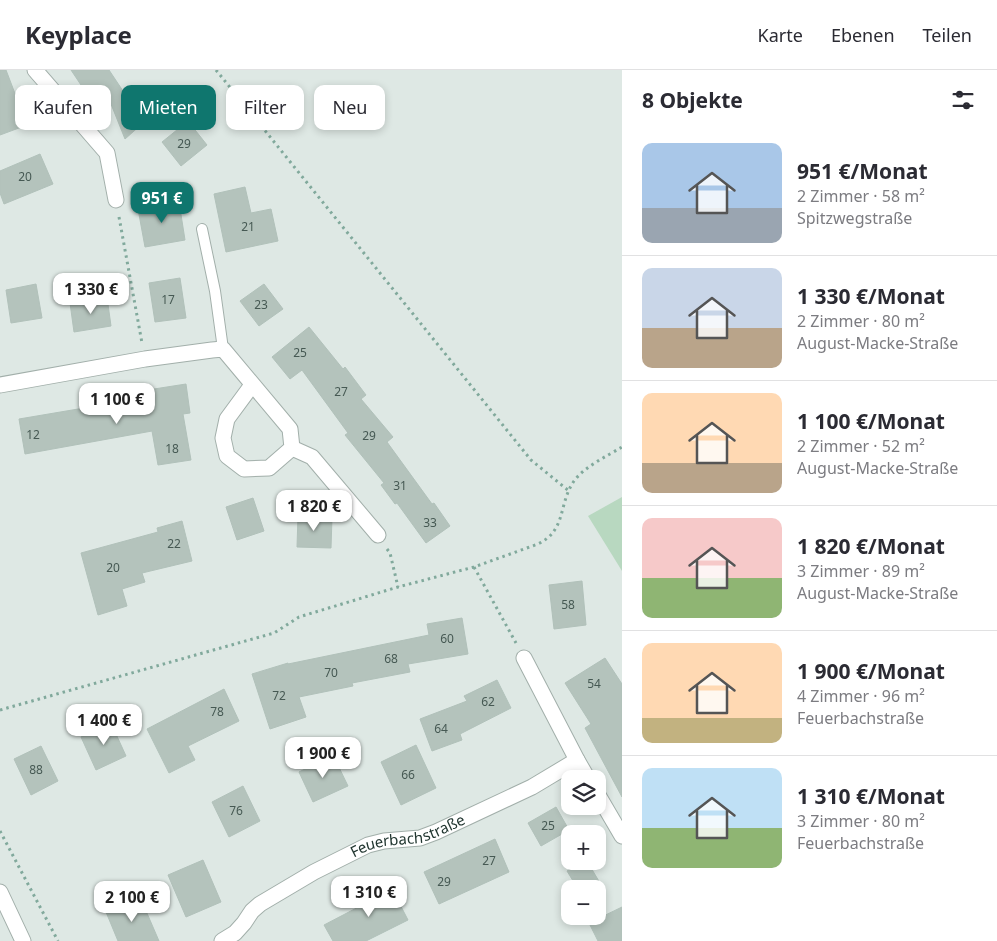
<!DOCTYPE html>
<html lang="de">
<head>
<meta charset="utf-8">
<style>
	:root { --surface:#fff; --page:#f2f2f3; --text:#2b2b33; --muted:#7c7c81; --line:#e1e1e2; --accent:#0f766e }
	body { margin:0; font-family:"Noto Sans",sans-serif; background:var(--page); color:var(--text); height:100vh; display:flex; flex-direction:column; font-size:19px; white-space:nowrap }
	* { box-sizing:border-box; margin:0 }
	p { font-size:16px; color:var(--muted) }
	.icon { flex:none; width:28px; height:28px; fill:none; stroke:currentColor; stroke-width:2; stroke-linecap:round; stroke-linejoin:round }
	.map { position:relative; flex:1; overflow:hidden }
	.drawer { display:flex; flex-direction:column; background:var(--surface); width:375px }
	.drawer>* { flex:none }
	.hud { position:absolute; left:15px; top:15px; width:475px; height:45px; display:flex; gap:10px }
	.fabs { position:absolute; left:561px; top:700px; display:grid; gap:10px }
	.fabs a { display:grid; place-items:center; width:45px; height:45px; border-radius:10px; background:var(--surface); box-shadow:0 2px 8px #0003; font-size:25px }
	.price { position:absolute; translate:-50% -42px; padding:0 11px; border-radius:10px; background:#fff; color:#222; font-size:16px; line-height:32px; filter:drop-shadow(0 1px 2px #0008) }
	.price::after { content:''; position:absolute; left:50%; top:30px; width:15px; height:11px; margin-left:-8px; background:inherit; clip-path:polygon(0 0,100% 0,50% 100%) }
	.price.selected { background:var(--accent); color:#fff }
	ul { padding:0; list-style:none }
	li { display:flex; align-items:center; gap:15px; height:125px; padding:0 20px }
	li+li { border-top:1px solid var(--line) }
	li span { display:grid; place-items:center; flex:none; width:140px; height:100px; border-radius:10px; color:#555 }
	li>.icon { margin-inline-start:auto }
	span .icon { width:60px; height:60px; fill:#fffc; stroke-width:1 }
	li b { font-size:21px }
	h2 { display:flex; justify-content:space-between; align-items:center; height:60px; padding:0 20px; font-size:21px }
	.tag { padding:0 18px; border-radius:10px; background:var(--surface); box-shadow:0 2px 8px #0003; font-size:18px; line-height:45px }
	.tag.selected { background:var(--accent); color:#fff }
	header { display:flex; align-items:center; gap:30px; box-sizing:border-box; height:70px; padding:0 25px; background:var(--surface); border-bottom:1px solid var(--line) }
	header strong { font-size:24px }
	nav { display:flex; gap:28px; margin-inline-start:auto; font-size:18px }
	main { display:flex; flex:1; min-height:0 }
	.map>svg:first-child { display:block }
</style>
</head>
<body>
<header>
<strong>Keyplace</strong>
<nav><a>Karte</a><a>Ebenen</a><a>Teilen</a></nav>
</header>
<main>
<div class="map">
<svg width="622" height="871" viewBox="0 0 622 871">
	<rect width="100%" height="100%" fill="#dee8e4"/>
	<polygon fill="#b8d8c0" points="622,427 622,501 588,446"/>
	<g fill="#b4c3bc" stroke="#b1c1ba">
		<polygon points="0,0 6,0 27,55 0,65"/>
		<polygon points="71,0 109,0 123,21 128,16 152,45 125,69 107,24 95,29 87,20 85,21"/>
		<polygon points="188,51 207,75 181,96 162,72"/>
		<polygon points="40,84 53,114 4,134 0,123 0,101"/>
		<polygon points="245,117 251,143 271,139 278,171 226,182 214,124"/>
		<polygon points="179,132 185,170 145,177 138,139"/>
		<polygon points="180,208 186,248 155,252 149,213"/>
		<polygon points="36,214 42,248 11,253 6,220"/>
		<polygon points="264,214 283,239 259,256 240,231"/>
		<polygon points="107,227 111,256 74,262 70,233"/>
		<polygon points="309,257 343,299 345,297 366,325 361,329 393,367 387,372 432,434 434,433 450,456 426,473 397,433 395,434 381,415 384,413 345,365 348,363 302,300 290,309 272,287"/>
		<polygon points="186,314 190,343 183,344 191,390 158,395 152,361 25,384 19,349 155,326 154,319"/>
		<polygon points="253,428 264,461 237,470 226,437"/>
		<polygon points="298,446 332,447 331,478 297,477"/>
		<polygon points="182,451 192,491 142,503 145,512 122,519 127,536 98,545 81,483 158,462 157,458"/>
		<polygon points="582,511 586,555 554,559 549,515"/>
		<polygon points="462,548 468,584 408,594 410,602 352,613 353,616 299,627 306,647 270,659 252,604 288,593 288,594 429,565 427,554"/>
		<polygon points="605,588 622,614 622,727 585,658 591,654 565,613"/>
		<polygon points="497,610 511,638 460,664 462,670 432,681 420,649 467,631 464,626"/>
		<polygon points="224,619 239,651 188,676 195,690 169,703 147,659"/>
		<polygon points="111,653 126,686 96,700 81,667"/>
		<polygon points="416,675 436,718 401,735 381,692"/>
		<polygon points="41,676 58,711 31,725 14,689"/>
		<polygon points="333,685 348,716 313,732 299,702"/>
		<polygon points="243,716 260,751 229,767 212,732"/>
		<polygon points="556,737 569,760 541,776 528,753"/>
		<polygon points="495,769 509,802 439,834 424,802"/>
		<polygon points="203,790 221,832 186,847 168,805"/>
		<polygon points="583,791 587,791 600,813 591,819 578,819 567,801"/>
		<polygon points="390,815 408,850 366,871 333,871 324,855 368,832 365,827"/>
		<polygon points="140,827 159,871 118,871 106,842"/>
		<polygon points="622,837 622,871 598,871 589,853"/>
	</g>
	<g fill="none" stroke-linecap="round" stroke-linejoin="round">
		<g stroke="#a2afaa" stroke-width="12">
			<polyline id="lane" points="202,159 215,221 223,279"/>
		</g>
		<g stroke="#a2afaa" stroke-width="17">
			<g id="street">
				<polyline points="35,0 107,83 116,130"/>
				<polyline points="0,315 145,289 212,280 223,279 290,359 292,378 269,398 244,399 227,386 223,368 227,349 252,315"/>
				<polyline points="292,378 312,387 378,465"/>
				<polyline points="524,588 577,690"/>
				<polyline points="598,725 622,766"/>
				<polyline points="0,822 23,871"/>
				<path id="s1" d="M222,871L235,863L244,853L252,841L260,834L314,802L368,775L384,771L420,768L436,762L532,717L577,690L588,709"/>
			</g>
		</g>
		<g stroke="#81a99c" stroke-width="3" stroke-dasharray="2.5 4" stroke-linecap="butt">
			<polyline points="216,0 531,390 569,421"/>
			<polyline points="119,147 142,273"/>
			<polyline points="387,479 390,483 398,517"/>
			<polyline points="474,497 516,573"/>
			<path d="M0,640L274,563L299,547L398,517L474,497L538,474C567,460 558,434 574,411C584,397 607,386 622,377"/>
			<polyline points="0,761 58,871"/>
		</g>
		<use href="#lane" stroke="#fff" stroke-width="10"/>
		<use href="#street" stroke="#fff" stroke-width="15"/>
	</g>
	<g text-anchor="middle" stroke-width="5" stroke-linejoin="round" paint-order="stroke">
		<g font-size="12" fill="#465953">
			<text x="184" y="78">29</text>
			<text x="25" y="111">20</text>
			<text x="248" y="161">21</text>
			<text x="168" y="234">17</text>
			<text x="261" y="239">23</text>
			<text x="300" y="287">25</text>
			<text x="341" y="326">27</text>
			<text x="33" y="369">12</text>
			<text x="369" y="370">29</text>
			<text x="172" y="383">18</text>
			<text x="400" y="420">31</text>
			<text x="430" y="457">33</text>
			<text x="174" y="478">22</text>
			<text x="113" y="502">20</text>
			<text x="568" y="539">58</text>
			<text x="447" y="573">60</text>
			<text x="391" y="593">68</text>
			<text x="331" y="607">70</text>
			<text x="594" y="618">54</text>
			<text x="279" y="630">72</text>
			<text x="488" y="636">62</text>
			<text x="217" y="646">78</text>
			<text x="441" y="663">64</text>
			<text x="36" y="704">88</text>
			<text x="408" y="709">66</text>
			<text x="236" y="745">76</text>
			<text x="548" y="760">25</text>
			<text x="489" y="795">27</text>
			<text x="444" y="816">29</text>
		</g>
		<g font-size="15" fill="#213630" stroke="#eef5f2">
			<text dy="5" stroke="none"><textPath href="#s1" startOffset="218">Feuerbachstraße</textPath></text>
		</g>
	</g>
</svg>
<div class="fabs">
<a><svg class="icon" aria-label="layers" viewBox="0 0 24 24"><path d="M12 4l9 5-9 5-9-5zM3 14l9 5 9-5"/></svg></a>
<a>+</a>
<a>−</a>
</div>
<b class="price selected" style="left:162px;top:154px">951 €</b>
<b class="price" style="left:91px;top:245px">1 330 €</b>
<b class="price" style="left:117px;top:355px">1 100 €</b>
<b class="price" style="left:314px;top:462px">1 820 €</b>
<b class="price" style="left:104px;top:676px">1 400 €</b>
<b class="price" style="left:323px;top:709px">1 900 €</b>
<b class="price" style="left:369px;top:848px">1 310 €</b>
<b class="price" style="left:132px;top:853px">2 100 €</b>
<div class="hud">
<a class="tag">Kaufen</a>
<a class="tag selected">Mieten</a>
<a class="tag">Filter</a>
<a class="tag">Neu</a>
</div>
</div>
<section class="drawer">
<h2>8 Objekte<svg class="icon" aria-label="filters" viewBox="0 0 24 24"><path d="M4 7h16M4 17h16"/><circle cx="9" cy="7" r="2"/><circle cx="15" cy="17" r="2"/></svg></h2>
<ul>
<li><span style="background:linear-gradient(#a9c7e8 65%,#9aa5b1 0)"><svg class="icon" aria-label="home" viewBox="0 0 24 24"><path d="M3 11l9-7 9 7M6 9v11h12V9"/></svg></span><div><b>951 €/Monat</b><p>2 Zimmer · 58 m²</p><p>Spitzwegstraße</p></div></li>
<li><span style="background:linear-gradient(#c9d6e8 60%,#b9a48a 0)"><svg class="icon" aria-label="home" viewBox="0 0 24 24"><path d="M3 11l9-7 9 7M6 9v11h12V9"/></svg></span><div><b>1 330 €/Monat</b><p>2 Zimmer · 80 m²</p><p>August-Macke-Straße</p></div></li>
<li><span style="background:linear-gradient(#ffd9b3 70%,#b9a48a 0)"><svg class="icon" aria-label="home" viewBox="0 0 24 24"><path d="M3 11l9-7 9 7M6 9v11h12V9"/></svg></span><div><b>1 100 €/Monat</b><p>2 Zimmer · 52 m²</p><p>August-Macke-Straße</p></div></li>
<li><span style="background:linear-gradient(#f6c9c9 60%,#8fb573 0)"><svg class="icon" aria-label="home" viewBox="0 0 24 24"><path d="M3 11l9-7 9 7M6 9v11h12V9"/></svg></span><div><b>1 820 €/Monat</b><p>3 Zimmer · 89 m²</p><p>August-Macke-Straße</p></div></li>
<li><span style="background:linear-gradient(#ffd9b3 75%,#c2b280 0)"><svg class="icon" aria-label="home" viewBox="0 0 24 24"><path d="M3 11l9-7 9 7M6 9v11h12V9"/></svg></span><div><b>1 900 €/Monat</b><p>4 Zimmer · 96 m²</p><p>Feuerbachstraße</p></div></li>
<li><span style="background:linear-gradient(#bfe0f5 60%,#8fb573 0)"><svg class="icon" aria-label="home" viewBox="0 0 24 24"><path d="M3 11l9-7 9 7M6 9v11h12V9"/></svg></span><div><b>1 310 €/Monat</b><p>3 Zimmer · 80 m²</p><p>Feuerbachstraße</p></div></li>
</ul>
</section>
</main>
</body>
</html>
